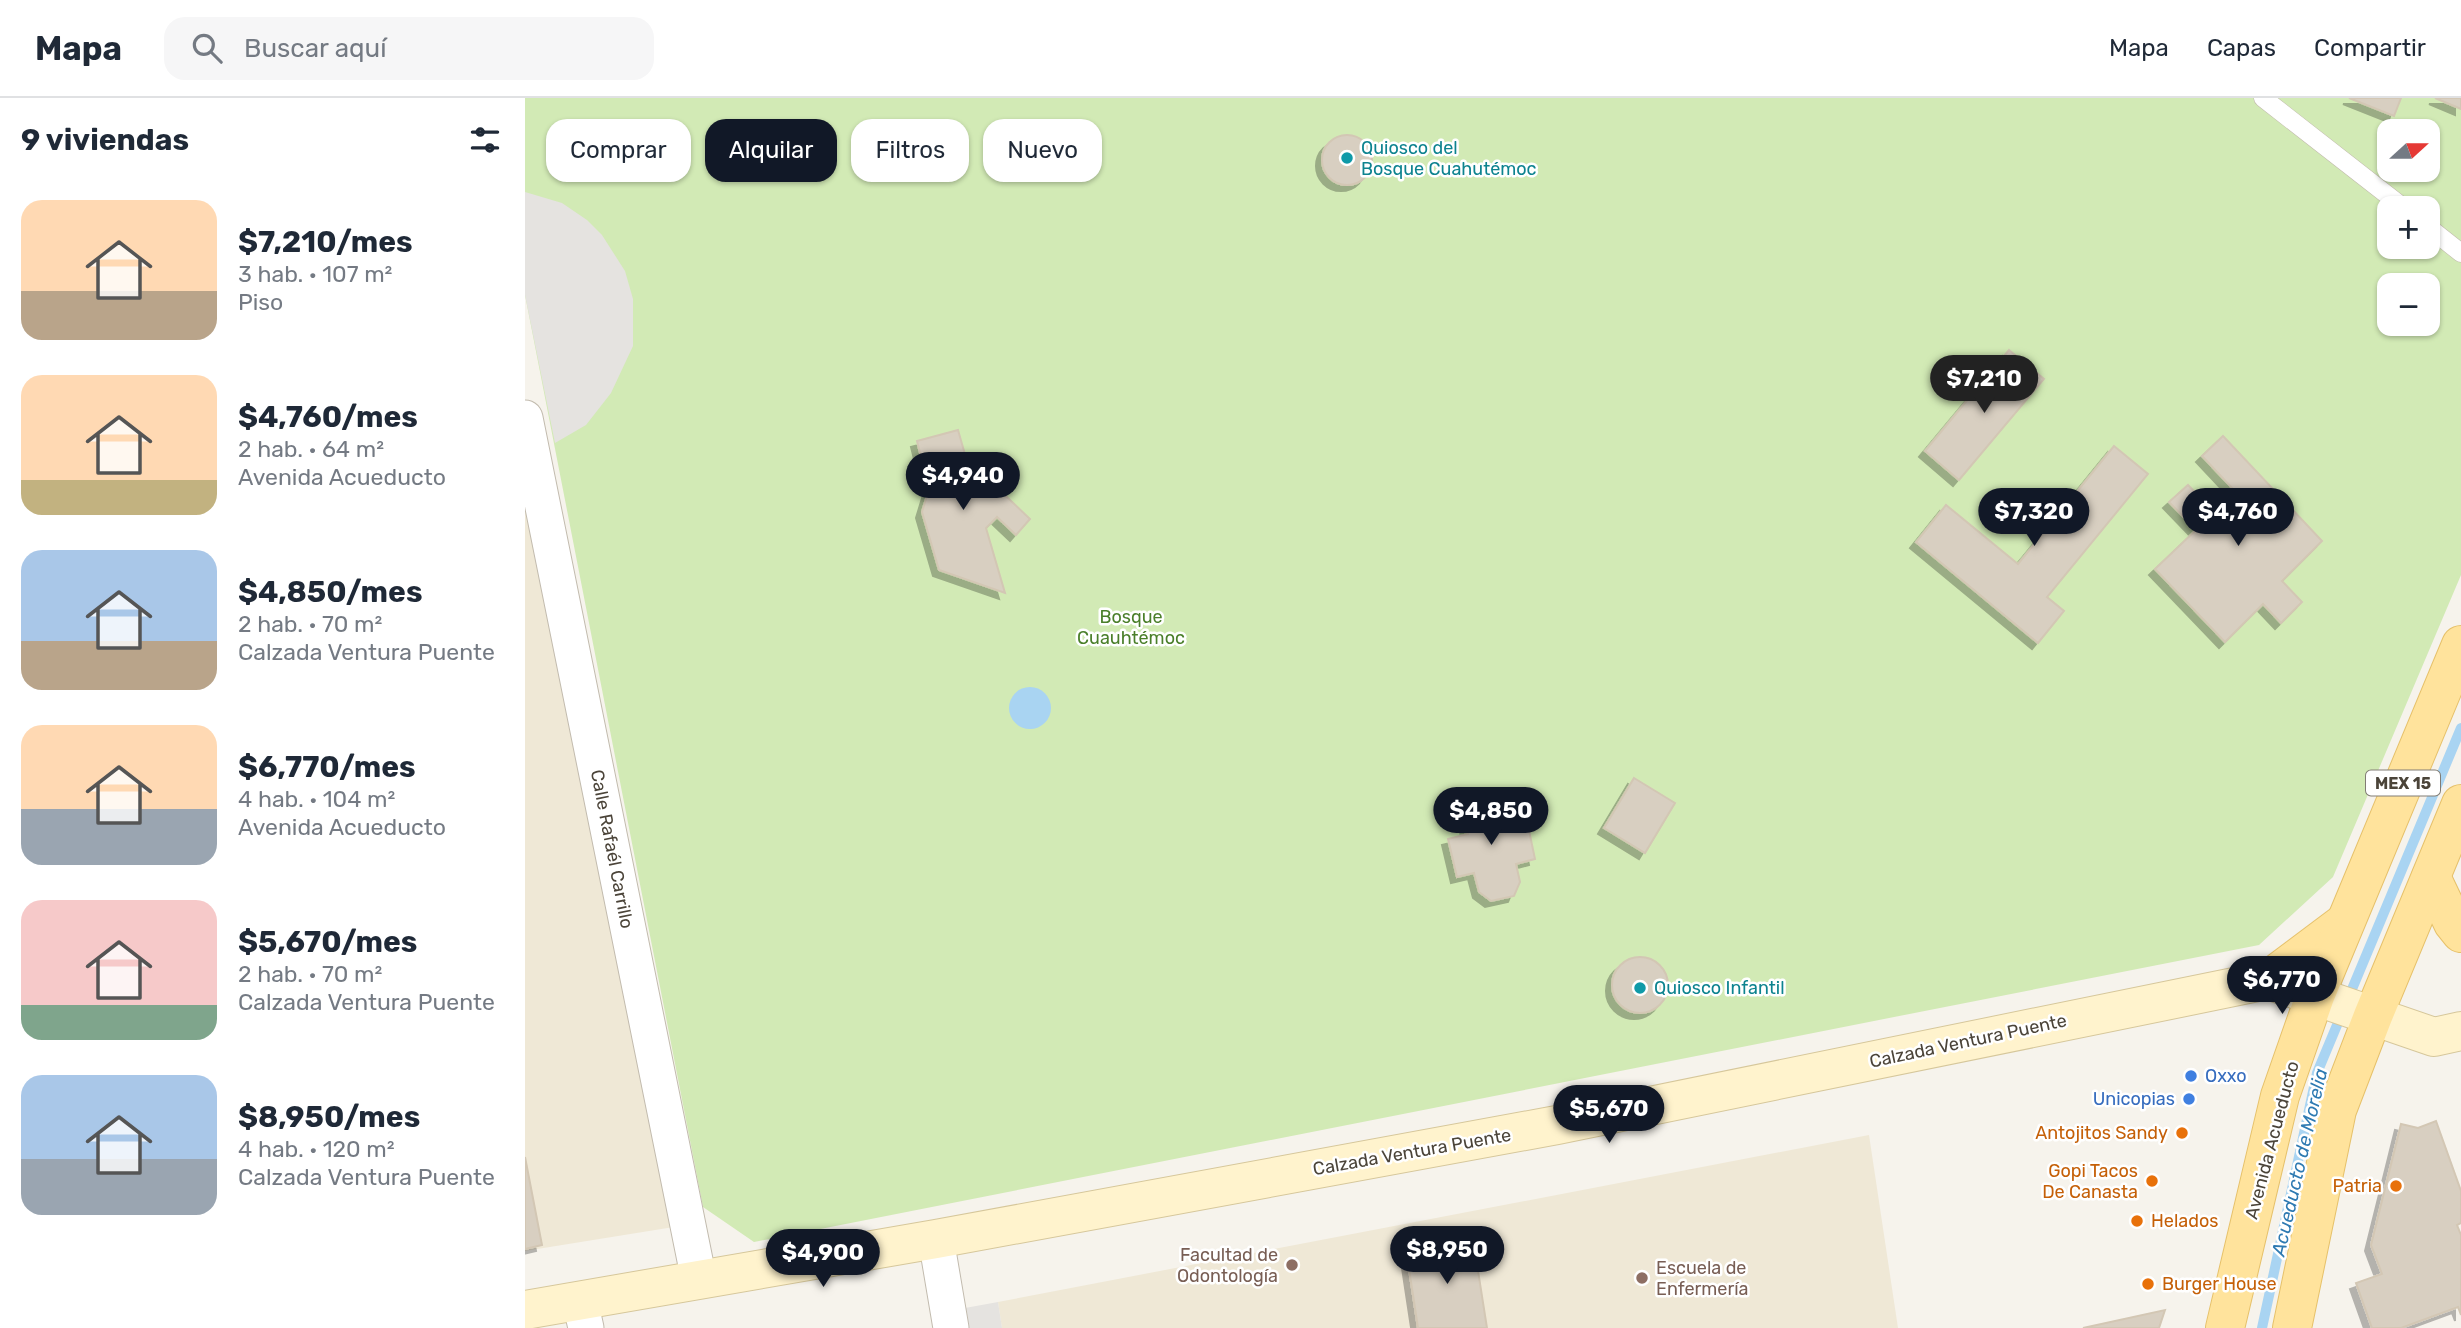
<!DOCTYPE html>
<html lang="es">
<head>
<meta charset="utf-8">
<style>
	:root { --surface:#fff; --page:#f6f6f7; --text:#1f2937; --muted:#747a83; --line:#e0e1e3; --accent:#111827 }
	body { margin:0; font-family:Rubik,sans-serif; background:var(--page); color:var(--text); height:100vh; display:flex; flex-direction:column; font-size:26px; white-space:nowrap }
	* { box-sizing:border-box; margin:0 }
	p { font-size:23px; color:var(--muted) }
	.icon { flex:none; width:38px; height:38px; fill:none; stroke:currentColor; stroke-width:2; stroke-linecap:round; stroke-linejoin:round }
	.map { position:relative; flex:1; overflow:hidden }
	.details { display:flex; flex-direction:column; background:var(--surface); width:525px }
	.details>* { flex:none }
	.top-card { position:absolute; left:21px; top:21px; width:665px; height:63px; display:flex; gap:14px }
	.needle { width:46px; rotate:69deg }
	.tools { position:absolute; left:1852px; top:21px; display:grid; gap:14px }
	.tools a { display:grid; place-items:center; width:63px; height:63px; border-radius:14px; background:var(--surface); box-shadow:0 2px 5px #0004; font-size:35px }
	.price { position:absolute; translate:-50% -60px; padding:0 16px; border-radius:24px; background:var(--accent); color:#fff; font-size:23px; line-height:46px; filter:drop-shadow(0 2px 4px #0008) }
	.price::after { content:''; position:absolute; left:50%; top:42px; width:21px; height:16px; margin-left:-10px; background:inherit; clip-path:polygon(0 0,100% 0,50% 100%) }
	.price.on { background:#222; color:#fff }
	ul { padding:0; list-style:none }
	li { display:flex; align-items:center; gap:21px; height:175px; padding:0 21px }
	li span { display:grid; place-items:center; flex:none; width:196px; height:140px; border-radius:21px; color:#555 }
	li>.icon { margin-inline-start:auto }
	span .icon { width:84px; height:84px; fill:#fffc; stroke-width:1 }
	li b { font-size:30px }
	h2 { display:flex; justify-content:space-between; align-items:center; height:84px; padding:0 21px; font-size:30px }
	.pill { padding:0 24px; border-radius:21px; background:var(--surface); box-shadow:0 2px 5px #0004; font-size:24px; line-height:63px }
	.pill.on { background:var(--accent); color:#fff }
	header { display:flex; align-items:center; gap:42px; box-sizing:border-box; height:98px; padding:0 35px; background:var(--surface); border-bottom:2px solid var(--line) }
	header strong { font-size:33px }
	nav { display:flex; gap:38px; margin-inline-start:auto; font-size:24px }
	.search { width:490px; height:63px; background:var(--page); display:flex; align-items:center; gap:18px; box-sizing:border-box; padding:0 24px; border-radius:21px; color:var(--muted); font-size:26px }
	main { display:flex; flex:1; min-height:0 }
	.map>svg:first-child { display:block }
</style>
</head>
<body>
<header>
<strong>Mapa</strong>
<div class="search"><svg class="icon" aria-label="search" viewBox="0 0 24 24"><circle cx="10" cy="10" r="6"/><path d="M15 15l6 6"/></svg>Buscar aquí</div>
<nav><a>Mapa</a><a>Capas</a><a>Compartir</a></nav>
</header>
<main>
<section class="details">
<h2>9 viviendas<svg class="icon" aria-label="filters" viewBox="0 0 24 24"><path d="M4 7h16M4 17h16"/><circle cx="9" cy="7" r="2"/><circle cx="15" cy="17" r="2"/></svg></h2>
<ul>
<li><span style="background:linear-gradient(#ffd9b3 65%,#b9a48a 0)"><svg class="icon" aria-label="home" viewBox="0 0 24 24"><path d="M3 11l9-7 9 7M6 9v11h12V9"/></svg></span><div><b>$7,210/mes</b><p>3 hab. · 107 m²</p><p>Piso</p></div></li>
<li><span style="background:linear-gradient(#ffd9b3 75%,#c2b280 0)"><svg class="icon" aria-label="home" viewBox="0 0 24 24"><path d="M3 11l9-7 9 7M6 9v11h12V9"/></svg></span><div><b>$4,760/mes</b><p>2 hab. · 64 m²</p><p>Avenida Acueducto</p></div></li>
<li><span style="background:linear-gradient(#a9c7e8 65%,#b9a48a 0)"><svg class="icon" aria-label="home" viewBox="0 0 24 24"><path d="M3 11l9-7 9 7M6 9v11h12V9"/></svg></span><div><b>$4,850/mes</b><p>2 hab. · 70 m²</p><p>Calzada Ventura Puente</p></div></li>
<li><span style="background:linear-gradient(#ffd9b3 60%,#9aa5b1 0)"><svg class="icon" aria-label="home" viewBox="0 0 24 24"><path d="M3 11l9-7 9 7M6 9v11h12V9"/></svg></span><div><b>$6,770/mes</b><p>4 hab. · 104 m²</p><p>Avenida Acueducto</p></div></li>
<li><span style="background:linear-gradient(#f6c9c9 75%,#7fa58c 0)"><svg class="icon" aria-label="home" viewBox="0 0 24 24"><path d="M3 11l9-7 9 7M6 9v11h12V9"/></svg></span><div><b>$5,670/mes</b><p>2 hab. · 70 m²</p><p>Calzada Ventura Puente</p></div></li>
<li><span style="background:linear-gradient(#a9c7e8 60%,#9aa5b1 0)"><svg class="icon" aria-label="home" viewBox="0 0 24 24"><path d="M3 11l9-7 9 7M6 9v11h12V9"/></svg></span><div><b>$8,950/mes</b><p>4 hab. · 120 m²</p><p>Calzada Ventura Puente</p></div></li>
</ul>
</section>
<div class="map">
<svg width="1936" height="1230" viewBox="0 0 1936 1230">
	<defs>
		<filter id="shadow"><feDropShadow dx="-6" dy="6" stdDeviation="0" flood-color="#0004"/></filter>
	</defs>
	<rect width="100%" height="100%" fill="#f6f3ec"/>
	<g fill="#efe8d6">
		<polygon points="0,344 155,1128 0,1153"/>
		<polygon points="1344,1037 1373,1230 477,1230 473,1204"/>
	</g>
	<path fill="#d2eab5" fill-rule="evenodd" d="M0,0H1936V477L1808,779L1734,847L229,1144L178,1109L0,197ZM1864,33H1902V72H1864ZM1864,110H1902V149H1864ZM1864,187H1902V226H1864Z"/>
	<g fill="#e5e3e0">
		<polygon points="0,94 37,105 62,122 77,137 100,173 108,201 108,248 86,295 61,327 30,345 0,197"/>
		<polygon points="473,1204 477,1230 443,1230 440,1210"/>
	</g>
	<circle fill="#a9d4f2" cx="505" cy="610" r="21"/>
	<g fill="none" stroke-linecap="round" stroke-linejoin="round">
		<polyline stroke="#a9d4f2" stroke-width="10" points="1737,1230 1792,975 1936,630"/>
	</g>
	<g fill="#d8cfc1" stroke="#d3c7b4" stroke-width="2" filter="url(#shadow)">
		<polygon points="1824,0 1876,0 1869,18"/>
		<polygon points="1910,0 1936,0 1936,11"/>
		<circle cx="822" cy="62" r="25"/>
		<polygon points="1484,252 1519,281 1434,382 1400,353"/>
		<polygon points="433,332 441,360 505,421 491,437 472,419 461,430 480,495 414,472 397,414 404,391 392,343"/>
		<polygon points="1698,338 1797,443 1757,483 1777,504 1756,525 1738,506 1700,544 1630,471 1671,432 1644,404 1663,387 1688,413 1709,392 1677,358"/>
		<polygon points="1589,348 1623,376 1522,499 1539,513 1513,545 1391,444 1421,407 1493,466"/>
		<polygon points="1109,680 1150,705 1120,755 1079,730"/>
		<polygon points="963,693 975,698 982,728 1002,723 1010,761 991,766 995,784 989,798 966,803 954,794 949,775 932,779 923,741 943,736 937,712 943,697"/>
		<circle cx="1115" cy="887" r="28"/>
		<polygon points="1911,1023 1936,1093 1936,1125 1932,1127 1936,1137 1936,1217 1933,1209 1876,1230 1847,1230 1831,1185 1857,1176 1846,1147 1876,1026 1893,1030"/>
		<polygon points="0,1059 17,1147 0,1151"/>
		<polygon points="948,1141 962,1230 893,1230 881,1151"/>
		<polygon points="1640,1212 1634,1230 1558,1230"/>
	</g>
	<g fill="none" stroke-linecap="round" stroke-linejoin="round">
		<g stroke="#c2bbae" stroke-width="19">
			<g id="lane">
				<polyline points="1738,0 1879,110"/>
				<polyline points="1902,128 1936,155"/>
			</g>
		</g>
		<g stroke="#c2bbae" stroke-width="37">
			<g id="street">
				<polyline points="0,320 174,1182"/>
				<polyline points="411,1141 426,1230"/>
				<polyline points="55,1203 61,1230"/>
			</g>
		</g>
		<g stroke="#d6c79b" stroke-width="40">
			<polyline id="secondary" points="0,1212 411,1141 1032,1027 1743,882 1909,939 1936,933"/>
		</g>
		<g stroke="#e6c16a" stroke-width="40">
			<g id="primary">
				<polyline points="1906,779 1928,825 1936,835"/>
				<polyline points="1743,882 1819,825"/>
				<polyline points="1700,1230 1755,998 1790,898 1936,547"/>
				<polyline points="1767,1230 1812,1012 1848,918 1936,706"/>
			</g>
		</g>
		<use href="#lane" stroke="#fff" stroke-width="18"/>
		<use href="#street" stroke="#fff" stroke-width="35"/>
		<use href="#secondary" stroke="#fff3cd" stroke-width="38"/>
		<use href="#primary" stroke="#ffe39c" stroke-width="38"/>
	</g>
	<g fill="#0f9aa8" stroke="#fff" stroke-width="2.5">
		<circle cx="822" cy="60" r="7"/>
		<circle cx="1115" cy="890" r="7"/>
	</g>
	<g fill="#3f7fe0" stroke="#fff" stroke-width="2.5">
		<circle cx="1666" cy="978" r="7"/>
		<circle cx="1664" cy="1001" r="7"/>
	</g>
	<g fill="#e8710a" stroke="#fff" stroke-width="2.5">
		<circle cx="1657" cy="1035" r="7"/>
		<circle cx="1627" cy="1083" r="7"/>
		<circle cx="1871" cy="1088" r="7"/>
		<circle cx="1612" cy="1123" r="7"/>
		<circle cx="1623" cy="1186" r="7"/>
	</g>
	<g fill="#8d6e63" stroke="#fff" stroke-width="2.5">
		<circle cx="767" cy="1167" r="7"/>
		<circle cx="1117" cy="1180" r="7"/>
	</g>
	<g text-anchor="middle" stroke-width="5" stroke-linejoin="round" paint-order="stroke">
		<rect fill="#fff" stroke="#817c74" stroke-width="2" x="1841" y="672.5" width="74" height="25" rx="5"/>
		<g font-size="16" font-weight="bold" fill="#4b4439">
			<text x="1878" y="691">MEX 15</text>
		</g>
		<g font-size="18" fill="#0d838f" stroke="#fff" text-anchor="start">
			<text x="836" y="56">Quiosco del<tspan x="836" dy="21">Bosque Cuahutémoc</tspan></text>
			<text x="1129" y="896">Quiosco Infantil</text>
		</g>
		<g font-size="18" fill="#4a7f2a" stroke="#fff">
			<text x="606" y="525">Bosque<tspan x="606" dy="21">Cuauhtémoc</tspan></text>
		</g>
		<g font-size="18" fill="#4b4439" stroke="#fff">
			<text transform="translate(87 751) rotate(79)" y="6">Calle Rafaél Carrillo</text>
			<text transform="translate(1443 943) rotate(-12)" y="6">Calzada Ventura Puente</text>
			<text transform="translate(1747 1042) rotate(-75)" y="6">Avenida Acueducto</text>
			<text transform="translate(887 1054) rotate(-10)" y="6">Calzada Ventura Puente</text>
		</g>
		<g font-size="18" fill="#366cbe" stroke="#fff" text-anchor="start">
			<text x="1680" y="984">Oxxo</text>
			<text x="1650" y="1007" text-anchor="end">Unicopias</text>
		</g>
		<g font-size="18" fill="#c56008" stroke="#fff" text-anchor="end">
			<text x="1643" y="1041">Antojitos Sandy</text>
			<text x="1613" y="1079">Gopi Tacos<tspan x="1613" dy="21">De Canasta</tspan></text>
			<text x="1857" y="1094">Patria</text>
			<text x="1626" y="1129" text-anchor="start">Helados</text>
			<text x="1637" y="1192" text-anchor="start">Burger House</text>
		</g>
		<g font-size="18" fill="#785e54" stroke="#fff" text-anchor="end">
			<text x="753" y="1163">Facultad de<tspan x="753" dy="21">Odontología</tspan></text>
			<text x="1131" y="1176" text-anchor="start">Escuela de<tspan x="1131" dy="21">Enfermería</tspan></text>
		</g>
		<g font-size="19" font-style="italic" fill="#2e7ab2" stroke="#fff">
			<text transform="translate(1774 1064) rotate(-77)" y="7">Acueducto de Morelia</text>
		</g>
	</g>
</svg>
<div class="tools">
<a><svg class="needle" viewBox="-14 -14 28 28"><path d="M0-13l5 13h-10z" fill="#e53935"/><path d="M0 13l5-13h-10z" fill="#747a83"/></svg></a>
<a>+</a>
<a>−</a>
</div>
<b class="price on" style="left:1459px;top:317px">$7,210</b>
<b class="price" style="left:438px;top:414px">$4,940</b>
<b class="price" style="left:1509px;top:450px">$7,320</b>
<b class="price" style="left:1713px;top:450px">$4,760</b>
<b class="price" style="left:966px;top:749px">$4,850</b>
<b class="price" style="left:1757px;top:918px">$6,770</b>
<b class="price" style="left:1084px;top:1047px">$5,670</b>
<b class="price" style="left:922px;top:1188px">$8,950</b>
<b class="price" style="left:298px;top:1191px">$4,900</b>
<div class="top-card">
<a class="pill">Comprar</a>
<a class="pill on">Alquilar</a>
<a class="pill">Filtros</a>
<a class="pill">Nuevo</a>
</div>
</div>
</main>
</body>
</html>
